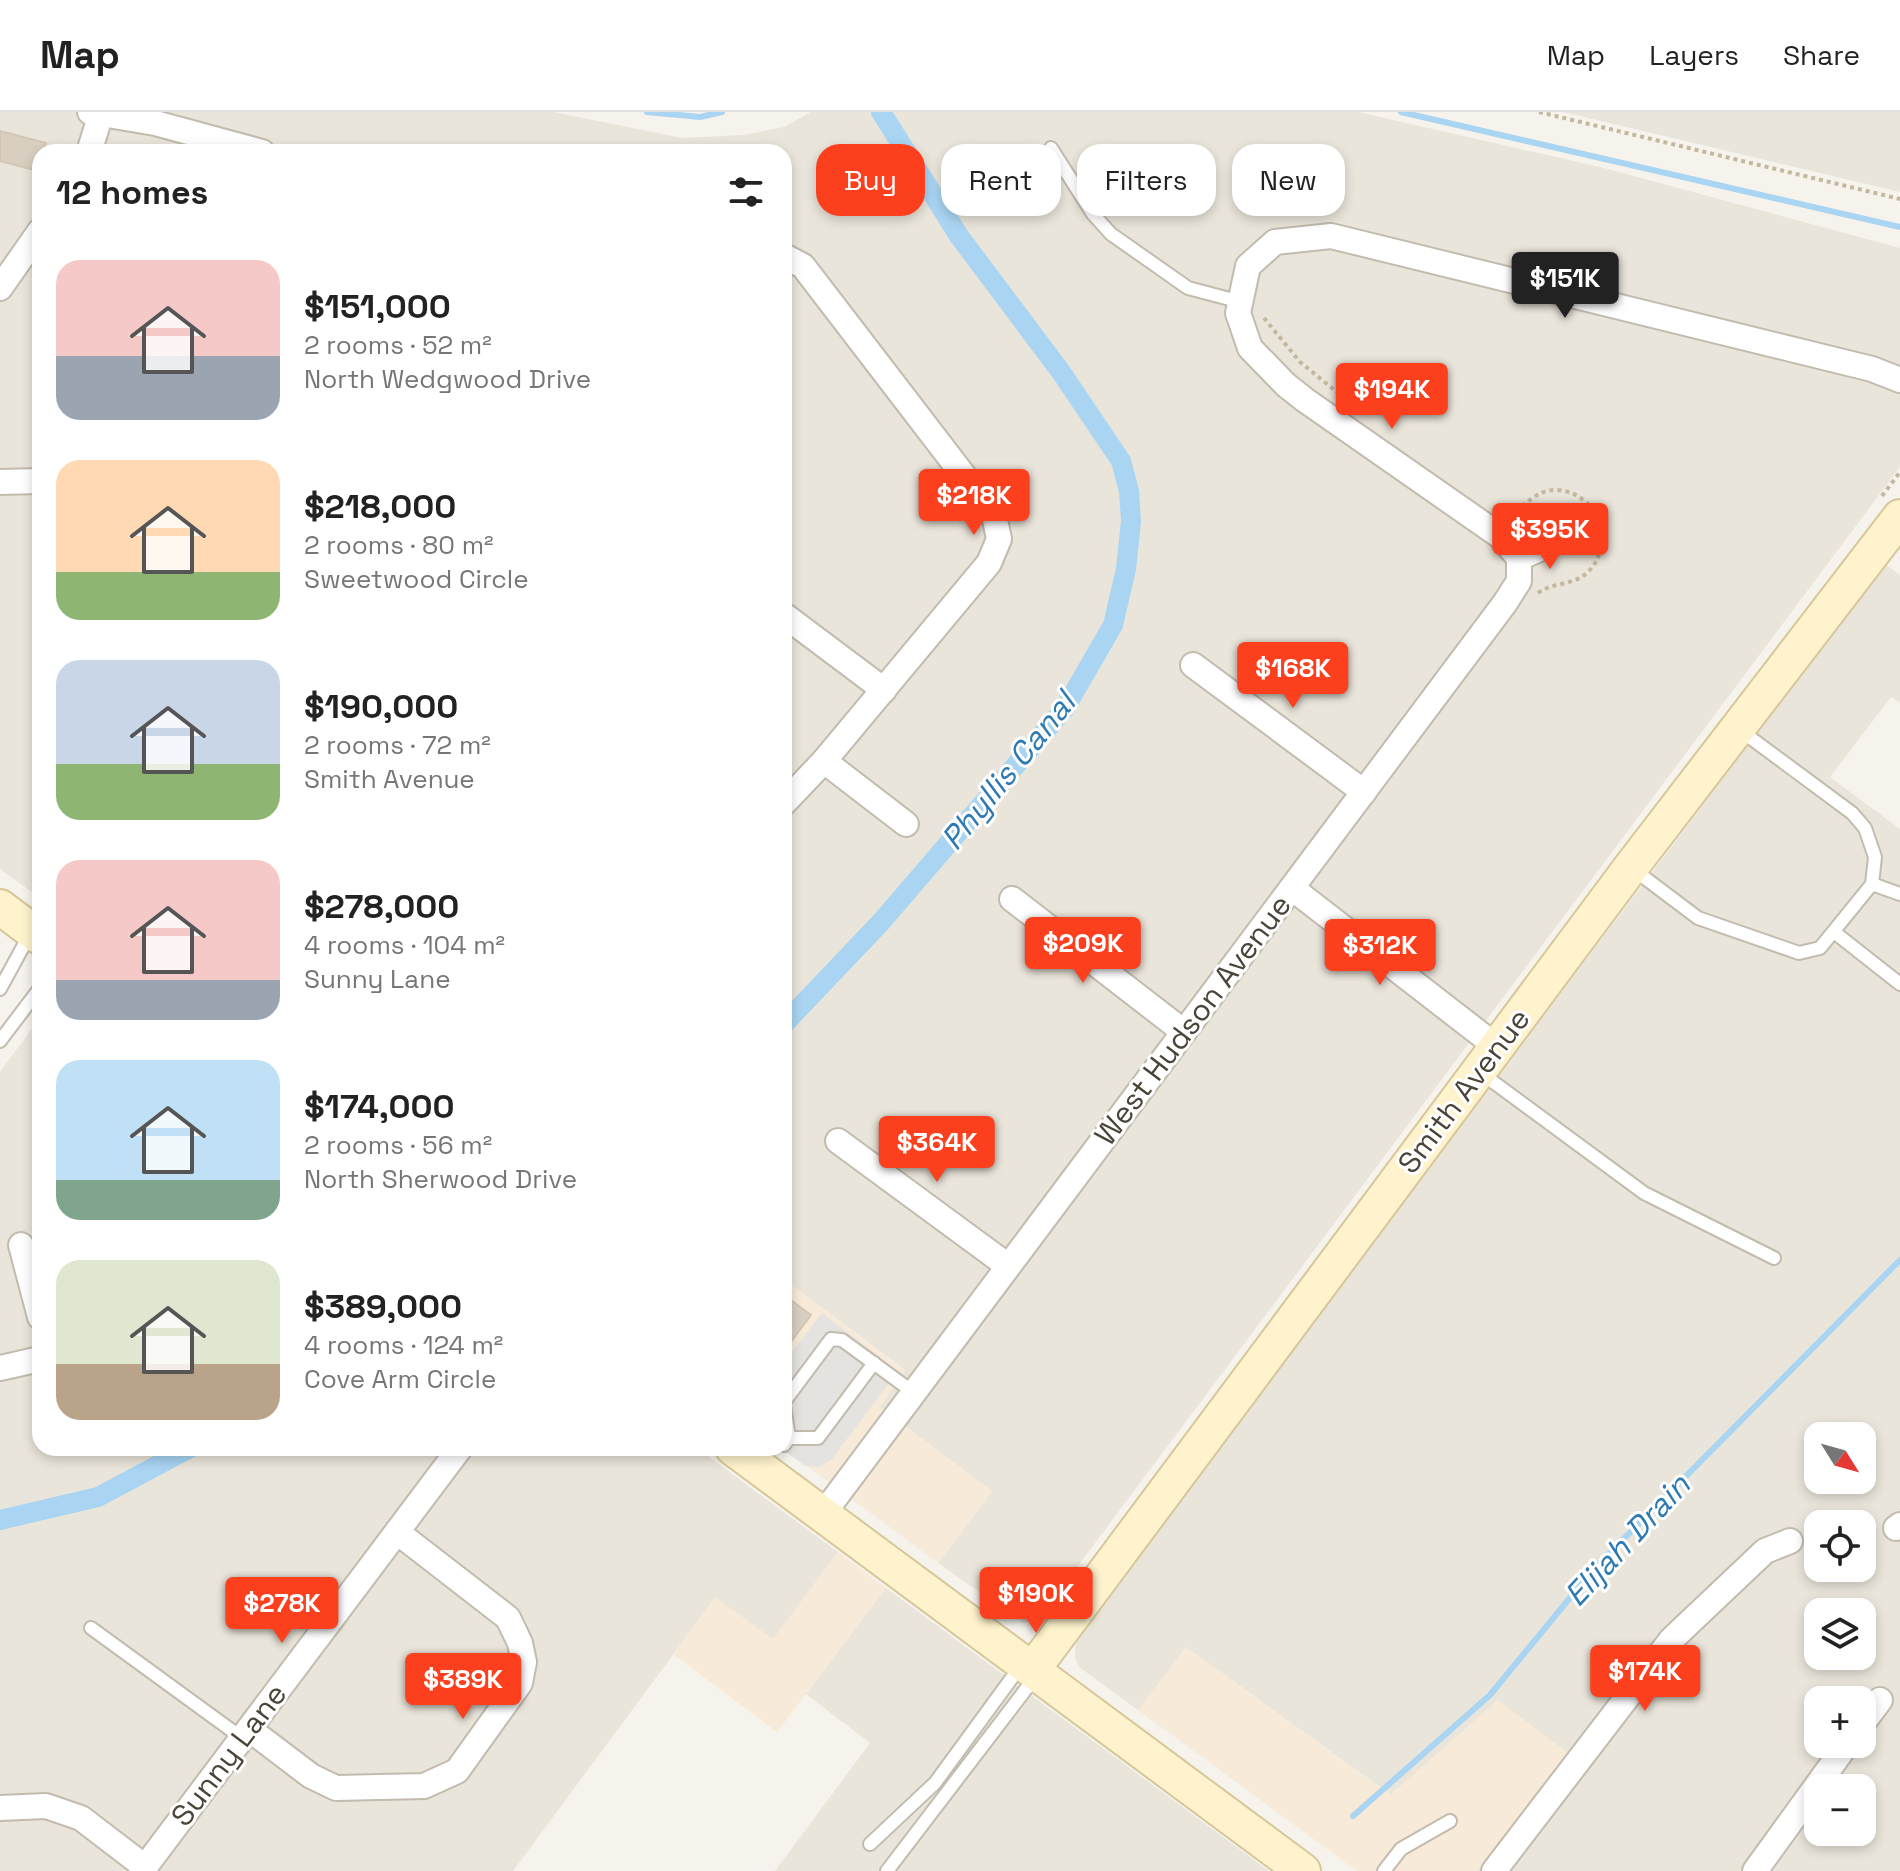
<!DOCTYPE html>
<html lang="en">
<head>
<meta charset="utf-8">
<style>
	:root { --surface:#fff; --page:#f2f2f2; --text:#222; --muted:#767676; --line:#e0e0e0; --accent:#fc3f1d }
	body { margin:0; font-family:"Space Grotesk",sans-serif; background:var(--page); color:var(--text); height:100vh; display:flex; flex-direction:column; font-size:30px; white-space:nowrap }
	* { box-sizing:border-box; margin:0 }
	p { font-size:26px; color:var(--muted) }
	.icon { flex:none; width:44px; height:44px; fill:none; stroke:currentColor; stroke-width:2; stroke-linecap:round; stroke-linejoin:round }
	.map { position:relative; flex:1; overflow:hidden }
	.side { position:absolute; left:32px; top:32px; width:760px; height:1312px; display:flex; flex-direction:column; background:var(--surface); border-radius:24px; box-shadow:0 4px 12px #0003 }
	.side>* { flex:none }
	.banner { position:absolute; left:816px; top:32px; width:760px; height:72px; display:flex; gap:16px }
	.needle { width:52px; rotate:127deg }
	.buttons { position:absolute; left:1804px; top:1310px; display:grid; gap:16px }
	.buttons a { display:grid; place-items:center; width:72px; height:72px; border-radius:16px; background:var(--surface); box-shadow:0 4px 12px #0003; font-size:40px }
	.price { position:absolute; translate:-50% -68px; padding:0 18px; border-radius:8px; background:var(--accent); color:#fff; font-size:26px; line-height:52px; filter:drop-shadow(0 2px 4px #0008) }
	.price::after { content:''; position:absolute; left:50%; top:48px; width:24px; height:18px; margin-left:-12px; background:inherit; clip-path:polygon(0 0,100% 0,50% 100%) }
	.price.on { background:#222; color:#fff }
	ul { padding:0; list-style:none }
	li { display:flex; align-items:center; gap:24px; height:200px; padding:0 24px }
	li span { display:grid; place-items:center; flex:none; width:224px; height:160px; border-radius:24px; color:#555 }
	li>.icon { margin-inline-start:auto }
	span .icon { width:96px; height:96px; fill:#fffc; stroke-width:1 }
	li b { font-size:34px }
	h2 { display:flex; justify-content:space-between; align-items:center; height:96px; padding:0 24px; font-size:34px }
	.pill { padding:0 28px; border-radius:24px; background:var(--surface); box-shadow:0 4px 12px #0003; font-size:28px; line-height:72px }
	.pill.on { background:var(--accent); color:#fff }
	header { display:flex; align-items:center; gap:48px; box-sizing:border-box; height:112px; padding:0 40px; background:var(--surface); border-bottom:2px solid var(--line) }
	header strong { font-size:38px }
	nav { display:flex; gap:44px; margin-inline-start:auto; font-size:28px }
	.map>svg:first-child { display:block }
</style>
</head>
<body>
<header>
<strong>Map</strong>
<nav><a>Map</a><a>Layers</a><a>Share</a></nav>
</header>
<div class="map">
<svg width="1900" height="1759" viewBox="0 0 1900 1759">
	<rect width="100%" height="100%" fill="#f6f3ec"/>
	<g fill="#eae5da" fill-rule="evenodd">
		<polygon points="0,0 553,0 682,26 743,23 784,15 811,0 1358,0 1604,56 1900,136 1900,355 1042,1502 1032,1510 1023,1511 938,1451 992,1379 879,1295 905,1258 784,1167 784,40 40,40 40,786 0,757"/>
		<polygon points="1563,0 1900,0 1900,80"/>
		<path d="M1885,452L1900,463V591L1891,585L1830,665L1900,717V1759H1477L1567,1642L1391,1683L1186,1535L1138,1598L1079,1555L1075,1545L1076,1527L1094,1499ZM1818,1324H1862V1368H1818ZM1818,1412H1862V1456H1818ZM1818,1500H1862V1544H1818ZM1818,1588H1862V1632H1818ZM1818,1676H1862V1720H1818Z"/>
		<polygon points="40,906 40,1336 697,1336 838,1440 773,1528 715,1486 513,1759 0,1759 0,960"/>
		<polygon points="886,1476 1269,1759 775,1759 870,1631 806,1582"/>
	</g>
	<g fill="#f7ead8">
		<polygon points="784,1167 905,1259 880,1295 992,1379 938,1451 783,1336"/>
		<polygon points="838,1440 886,1476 777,1620 673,1542 715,1485 773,1527"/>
		<polygon points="1186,1535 1390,1683 1498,1588 1568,1641 1477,1759 1357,1759 1138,1598"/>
	</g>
	<polygon fill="#e5e3e0" points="822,1201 898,1259 831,1348 819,1355 805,1354 781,1336 784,1336 784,1250"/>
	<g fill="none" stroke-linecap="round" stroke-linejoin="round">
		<g stroke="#a9d4f2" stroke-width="6">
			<polyline points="647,0 700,5 722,0"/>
			<polyline points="1401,0 1900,115"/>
			<polyline points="1353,1704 1490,1583 1592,1459 1900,1148"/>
		</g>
		<g stroke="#a9d4f2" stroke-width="20">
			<polyline points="784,912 881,810 1065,596 1113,513 1126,457 1131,409 1129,379 1121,349 1061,260 959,124 881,0"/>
			<polyline points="0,1408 98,1385 190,1336"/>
		</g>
	</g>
	<g fill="#d8cfc1" stroke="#d3c7b4" stroke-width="2">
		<polygon points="0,19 46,31 43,40 40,40 38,59 0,49"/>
		<polygon points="784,1183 811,1203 784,1239"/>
	</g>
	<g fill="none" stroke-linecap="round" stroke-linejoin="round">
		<g stroke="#c2bbae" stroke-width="16">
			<g id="lane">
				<polyline points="1051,36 1093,102 1111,122 1188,176 1241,190"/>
				<polyline points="1633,757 1698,806 1799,841 1820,836 1872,772 1875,745 1865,716 1852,701 1740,618"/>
				<polyline points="1872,772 1900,782"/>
				<polyline points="1834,820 1900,872"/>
				<polyline points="0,877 31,820"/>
				<polyline points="0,929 40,876"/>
				<polyline points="1481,961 1644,1081 1774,1146"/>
				<polyline points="784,1290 831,1227 842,1228 913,1280"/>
				<polyline points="784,1293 789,1326 784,1333"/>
				<polyline points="789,1326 818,1326 874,1251"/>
				<polyline points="91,1516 242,1626"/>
				<polyline points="870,1732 935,1671 1022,1552"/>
				<polyline points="887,1759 1036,1564"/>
				<polyline points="1384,1759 1401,1737 1450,1709"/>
			</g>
		</g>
		<g stroke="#c2bbae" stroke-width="28">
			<g id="street">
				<polyline points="90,0 155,11 262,40"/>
				<polyline points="89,40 101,2"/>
				<polyline points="784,144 803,154 994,403 999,427 989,451 824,649 784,691"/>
				<polyline points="0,176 40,119"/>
				<polyline points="0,370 40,369"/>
				<polyline points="1519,446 1500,424 1305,288 1286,273 1250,236 1238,201 1248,154 1275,130 1331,124 1872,257 1900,268"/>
				<polyline points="1519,446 1562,427"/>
				<polyline points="784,503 884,578"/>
				<polyline points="1193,553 1364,680"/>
				<polyline points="824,649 906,712"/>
				<polyline points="1293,777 1497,935"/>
				<polyline points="1012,787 1184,920"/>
				<polyline points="838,1029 1008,1154"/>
				<polyline points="21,1133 40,1205"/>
				<polyline points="0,1256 40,1247"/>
				<polyline points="823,1402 1505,491 1519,469 1519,446"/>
				<polyline points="1896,1416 1900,1413"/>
				<polyline points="1862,1612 1880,1588"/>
				<polyline points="249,1617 311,1664 336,1676 424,1674 457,1659 520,1571 524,1550 520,1531 508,1506 397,1420"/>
				<polyline points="0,1696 46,1694 81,1706 145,1755"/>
				<polyline points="142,1759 460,1336"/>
				<polyline points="1494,1759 1671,1528 1765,1439 1790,1429"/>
				<polyline points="1755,1759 1847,1632"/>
			</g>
		</g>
		<g stroke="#d6c79b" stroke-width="38">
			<g id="secondary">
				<polyline points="0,795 40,825"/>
				<polyline points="733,1336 1303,1759"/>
				<polyline points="1033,1557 1631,755 1900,405"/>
			</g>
		</g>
		<g stroke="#c4b79f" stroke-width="4" stroke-dasharray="4 4" stroke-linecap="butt">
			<polyline points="1539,0 1900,87"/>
			<polyline points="1264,206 1300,250 1354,294"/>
			<polyline points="1882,384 1900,360"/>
			<path d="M1508,402C1526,395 1536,377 1557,378C1598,380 1617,433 1587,461C1572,474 1551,470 1537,482"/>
		</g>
		<use href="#lane" stroke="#fff" stroke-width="12"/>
		<use href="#street" stroke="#fff" stroke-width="24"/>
		<use href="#secondary" stroke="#fff3cd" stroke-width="34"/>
	</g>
	<g text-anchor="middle" stroke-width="6" stroke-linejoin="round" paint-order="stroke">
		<g font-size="30" fill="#4b4439" stroke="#fff">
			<text transform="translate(1193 908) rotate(-53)" y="10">West Hudson Avenue</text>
			<text transform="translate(1464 979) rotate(-53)" y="10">Smith Avenue</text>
			<text transform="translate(229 1643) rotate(-53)" y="10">Sunny Lane</text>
		</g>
		<g font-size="32" font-style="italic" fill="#2e7ab2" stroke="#fff">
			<text transform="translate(1008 659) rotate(-51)" y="11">Phyllis Canal</text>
			<text transform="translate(1627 1428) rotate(-47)" y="11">Elijah Drain</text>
		</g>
	</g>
</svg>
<div class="buttons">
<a><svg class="needle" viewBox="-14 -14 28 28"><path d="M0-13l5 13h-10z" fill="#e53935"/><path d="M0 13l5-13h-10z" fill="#767676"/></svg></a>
<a><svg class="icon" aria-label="locate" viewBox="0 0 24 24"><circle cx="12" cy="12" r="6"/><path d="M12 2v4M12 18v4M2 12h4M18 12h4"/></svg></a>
<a><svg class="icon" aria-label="layers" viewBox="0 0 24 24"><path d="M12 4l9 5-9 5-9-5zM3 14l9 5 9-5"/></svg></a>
<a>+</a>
<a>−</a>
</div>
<b class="price on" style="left:1565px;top:208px">$151K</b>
<b class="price" style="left:1392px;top:319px">$194K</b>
<b class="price" style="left:974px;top:425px">$218K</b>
<b class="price" style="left:1550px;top:459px">$395K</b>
<b class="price" style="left:1293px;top:598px">$168K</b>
<b class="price" style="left:1083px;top:873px">$209K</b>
<b class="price" style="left:1380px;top:875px">$312K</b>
<b class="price" style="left:937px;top:1072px">$364K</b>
<b class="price" style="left:1036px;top:1523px">$190K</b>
<b class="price" style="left:282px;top:1533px">$278K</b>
<b class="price" style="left:1645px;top:1601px">$174K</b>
<b class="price" style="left:463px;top:1609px">$389K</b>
<div class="banner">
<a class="pill on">Buy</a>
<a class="pill">Rent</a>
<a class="pill">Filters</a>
<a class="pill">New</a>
</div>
<section class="side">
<h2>12 homes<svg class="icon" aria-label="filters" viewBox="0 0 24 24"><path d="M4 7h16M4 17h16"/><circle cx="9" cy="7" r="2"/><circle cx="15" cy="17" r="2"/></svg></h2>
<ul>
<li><span style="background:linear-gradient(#f6c9c9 60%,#9aa5b1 0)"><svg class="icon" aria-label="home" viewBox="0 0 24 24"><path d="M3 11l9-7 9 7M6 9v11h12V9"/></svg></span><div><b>$151,000</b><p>2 rooms · 52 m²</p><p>North Wedgwood Drive</p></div></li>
<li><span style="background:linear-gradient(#ffd9b3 70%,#8fb573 0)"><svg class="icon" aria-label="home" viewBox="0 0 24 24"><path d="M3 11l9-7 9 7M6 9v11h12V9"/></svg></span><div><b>$218,000</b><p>2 rooms · 80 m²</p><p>Sweetwood Circle</p></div></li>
<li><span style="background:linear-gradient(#c9d6e8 65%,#8fb573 0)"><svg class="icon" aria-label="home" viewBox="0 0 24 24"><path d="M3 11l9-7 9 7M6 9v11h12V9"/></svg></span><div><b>$190,000</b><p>2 rooms · 72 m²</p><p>Smith Avenue</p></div></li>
<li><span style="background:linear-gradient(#f6c9c9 75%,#9aa5b1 0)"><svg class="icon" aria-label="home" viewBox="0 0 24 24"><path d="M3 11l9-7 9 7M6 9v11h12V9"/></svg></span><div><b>$278,000</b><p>4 rooms · 104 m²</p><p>Sunny Lane</p></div></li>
<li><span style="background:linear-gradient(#bfe0f5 75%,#7fa58c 0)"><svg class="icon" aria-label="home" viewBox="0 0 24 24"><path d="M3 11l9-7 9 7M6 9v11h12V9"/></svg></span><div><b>$174,000</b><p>2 rooms · 56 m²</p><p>North Sherwood Drive</p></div></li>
<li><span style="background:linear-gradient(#dfe7d0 65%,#b9a48a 0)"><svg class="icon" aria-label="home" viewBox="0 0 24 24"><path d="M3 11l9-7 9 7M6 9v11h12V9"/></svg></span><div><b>$389,000</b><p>4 rooms · 124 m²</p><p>Cove Arm Circle</p></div></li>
</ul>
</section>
</div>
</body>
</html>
